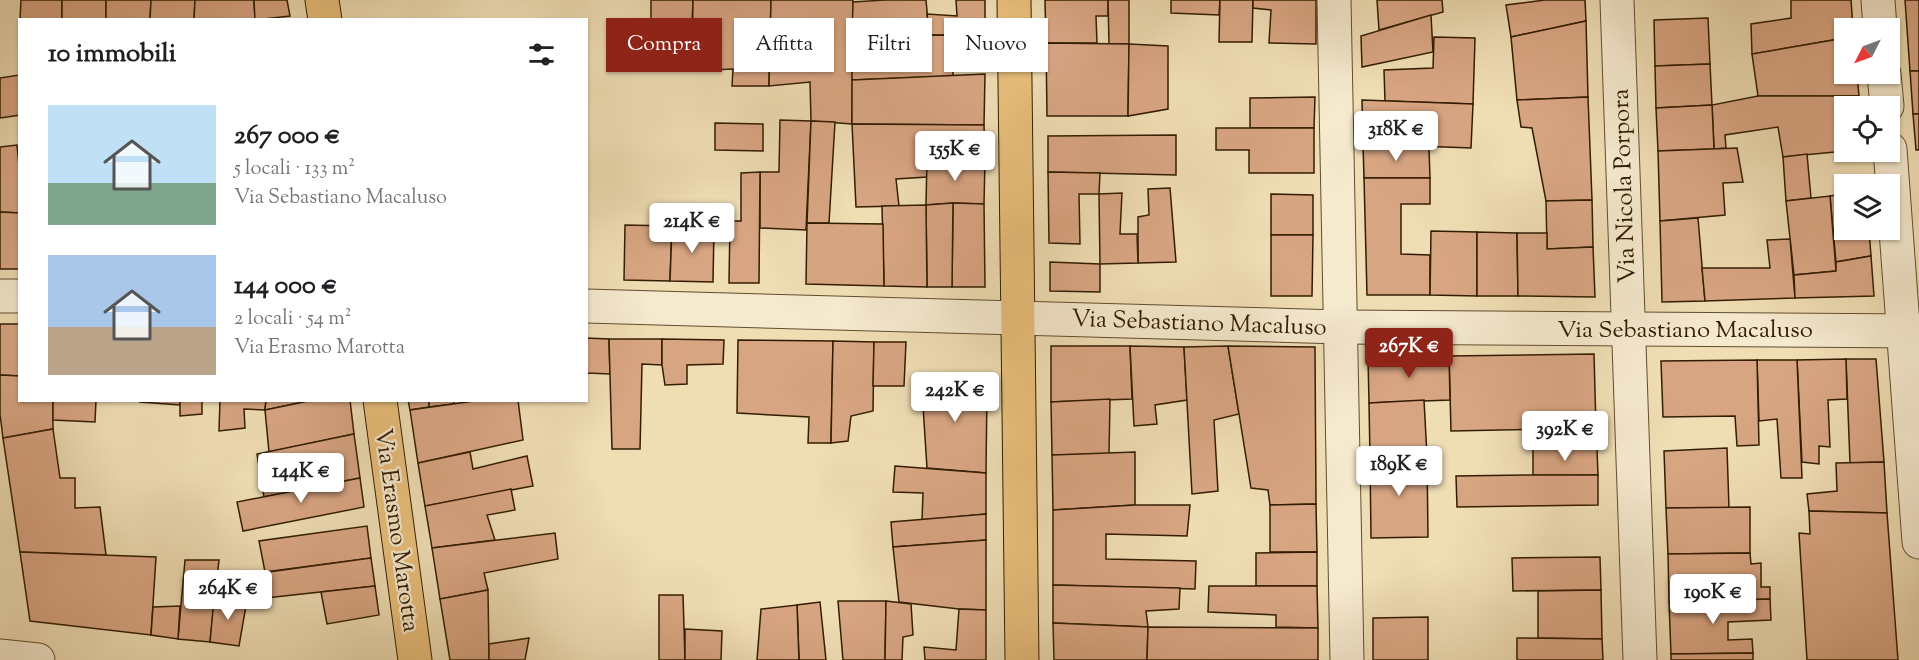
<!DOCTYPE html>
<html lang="it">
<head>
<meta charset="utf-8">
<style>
	:root { --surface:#fff; --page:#f6f6f6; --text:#202124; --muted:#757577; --accent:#8f2418 }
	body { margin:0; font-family:"Sorts Mill Goudy",serif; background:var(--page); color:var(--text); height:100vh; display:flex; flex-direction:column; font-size:22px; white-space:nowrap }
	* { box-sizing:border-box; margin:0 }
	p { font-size:20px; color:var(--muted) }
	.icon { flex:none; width:33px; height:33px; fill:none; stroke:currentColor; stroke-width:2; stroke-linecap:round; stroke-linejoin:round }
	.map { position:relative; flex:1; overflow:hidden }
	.details { position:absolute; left:18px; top:18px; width:570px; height:384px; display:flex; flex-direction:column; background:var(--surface); border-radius:0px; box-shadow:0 2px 4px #0004 }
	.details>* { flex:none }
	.guide { position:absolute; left:606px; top:18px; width:570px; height:54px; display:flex; gap:12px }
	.needle { width:39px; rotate:228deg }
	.fabs { position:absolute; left:1834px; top:18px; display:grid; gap:12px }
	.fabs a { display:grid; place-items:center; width:66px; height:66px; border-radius:0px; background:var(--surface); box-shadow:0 2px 4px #0004; font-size:30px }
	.price { position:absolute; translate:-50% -51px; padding:0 14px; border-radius:6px; background:#fff; color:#222; font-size:20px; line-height:39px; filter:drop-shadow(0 2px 3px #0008) }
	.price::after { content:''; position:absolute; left:50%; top:36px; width:18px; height:14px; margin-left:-9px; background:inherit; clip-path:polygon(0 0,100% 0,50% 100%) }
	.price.current { background:var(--accent); color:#fff }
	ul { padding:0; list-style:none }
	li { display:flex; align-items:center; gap:18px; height:150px; padding:0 30px }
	li span { display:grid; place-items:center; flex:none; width:168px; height:120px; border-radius:0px; color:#555 }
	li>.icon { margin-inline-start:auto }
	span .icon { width:72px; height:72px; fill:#fffc; stroke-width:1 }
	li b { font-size:26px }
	h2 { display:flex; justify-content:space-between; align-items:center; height:72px; padding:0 30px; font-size:26px }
	.tag { padding:0 21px; border-radius:0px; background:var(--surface); box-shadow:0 2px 4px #0004; font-size:21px; line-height:54px }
	.tag.current { background:var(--accent); color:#fff }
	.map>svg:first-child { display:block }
</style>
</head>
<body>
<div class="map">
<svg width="1919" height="660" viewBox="0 0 1919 660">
	<rect width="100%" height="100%" fill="#efddb4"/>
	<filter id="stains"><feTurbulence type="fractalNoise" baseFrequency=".00333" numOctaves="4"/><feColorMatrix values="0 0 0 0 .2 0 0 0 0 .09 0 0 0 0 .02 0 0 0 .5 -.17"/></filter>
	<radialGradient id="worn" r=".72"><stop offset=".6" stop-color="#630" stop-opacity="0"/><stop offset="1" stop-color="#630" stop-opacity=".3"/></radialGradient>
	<g fill="#d8a582" stroke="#331d01" stroke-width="1.5">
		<polygon points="21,0 62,0 62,20 20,20"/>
		<rect x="62" y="0" width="44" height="20"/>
		<polygon points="106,0 151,0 150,20 106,20"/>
		<polygon points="151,0 195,0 194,20 150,20"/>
		<polygon points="195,0 254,0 255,20 194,20"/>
		<polygon points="254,0 287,0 290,16 255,20"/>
		<polygon points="651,0 693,0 691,46 651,46"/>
		<polygon points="693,0 771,0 769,86 732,86 733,69 692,71"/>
		<polygon points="771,0 853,0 852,124 811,121 810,82 769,86"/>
		<polygon points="885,0 926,0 928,22 898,23 898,35 852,36 853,2"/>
		<polygon points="956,0 985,0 985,35 898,35 898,23 928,22 927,14 957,16"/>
		<polygon points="1045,0 1108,0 1108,16 1096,16 1097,43 1046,43"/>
		<polygon points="1108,0 1129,0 1129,44 1109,44"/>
		<polygon points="1171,0 1220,0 1219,15 1171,13"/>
		<polygon points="1220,0 1253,0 1252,42 1219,42"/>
		<polygon points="1253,0 1316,0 1316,44 1269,43 1271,10 1253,8"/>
		<polygon points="1377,0 1442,0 1443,12 1379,30"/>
		<polygon points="1545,0 1585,0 1586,21 1511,37 1506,5"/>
		<polygon points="1791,0 1851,0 1853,28 1845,28 1845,38 1752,54 1751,24 1791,18"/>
		<polygon points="1905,0 1919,0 1919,71 1910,71"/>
		<polygon points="1431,15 1433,52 1362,67 1361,36"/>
		<polygon points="1708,18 1710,64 1655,66 1654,20"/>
		<polygon points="1586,21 1588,97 1517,100 1511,37"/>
		<polygon points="953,35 953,76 852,80 852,36"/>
		<polygon points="1434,37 1475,38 1473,104 1385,101 1384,70 1433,68"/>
		<polygon points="1845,38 1845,74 1857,74 1859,96 1758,96 1752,54"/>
		<polygon points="1046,43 1129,44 1128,116 1047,116"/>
		<polygon points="1129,44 1168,46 1168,109 1128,116"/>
		<polygon points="1710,64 1712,105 1656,108 1655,66"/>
		<polygon points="1910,71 1919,71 1919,114 1913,114"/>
		<polygon points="985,74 984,125 852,124 852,80"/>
		<polygon points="19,75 20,115 0,118 0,78"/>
		<polygon points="1758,96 1859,96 1859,106 1845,106 1845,151 1783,157 1778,127 1725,135 1726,148 1714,149 1712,105"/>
		<polygon points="1315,97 1314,128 1250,128 1250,98"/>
		<polygon points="1588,97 1592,200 1546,201 1532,128 1521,127 1517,100"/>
		<polygon points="1362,100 1473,104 1471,148 1363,144"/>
		<polygon points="1712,105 1714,149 1658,151 1656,108"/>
		<polygon points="1913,114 1919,114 1919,150 1916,150"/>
		<polygon points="780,120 811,121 806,230 760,228 760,172 779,172"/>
		<polygon points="811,121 835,122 829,223 807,223"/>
		<polygon points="715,123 763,124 763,151 715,150"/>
		<polygon points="852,124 984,125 985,160 927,159 927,177 896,179 899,206 856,207"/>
		<polygon points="1216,128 1314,128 1314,173 1249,173 1249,150 1216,150"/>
		<polygon points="1176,135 1176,175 1048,172 1048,136"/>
		<polygon points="1363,144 1424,146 1429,149 1430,178 1364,178"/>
		<polygon points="17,145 20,176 20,213 0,212 0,147"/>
		<polygon points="1737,148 1743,182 1723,183 1725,215 1660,221 1658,151"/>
		<polygon points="1807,154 1811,198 1786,201 1783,157"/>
		<polygon points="927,159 985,160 984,204 953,203 926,205"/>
		<polygon points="760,172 759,283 729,283 730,221 741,221 741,173"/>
		<polygon points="1048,172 1100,173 1099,194 1079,194 1080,244 1049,243"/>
		<polygon points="1364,178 1430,178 1430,204 1401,204 1401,254 1430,255 1430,295 1367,295"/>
		<polygon points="1170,188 1176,262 1138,263 1138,217 1149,215 1148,189"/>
		<polygon points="1122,193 1120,234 1137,234 1138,263 1100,264 1099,194"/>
		<polygon points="1271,194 1313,195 1313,235 1271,235"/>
		<polygon points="1845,194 1845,230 1869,230 1871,256 1836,262 1830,196"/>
		<polygon points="1830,196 1836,271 1794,275 1786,201"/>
		<polygon points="1592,200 1593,247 1547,249 1546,201"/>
		<polygon points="953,203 984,204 985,287 952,287"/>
		<polygon points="953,203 952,287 927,287 926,205"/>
		<polygon points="926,205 927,287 884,286 882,206"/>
		<polygon points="0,212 20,213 20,269 0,269"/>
		<polygon points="1698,218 1705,301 1662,302 1660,221"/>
		<polygon points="807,223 883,224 884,286 806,284"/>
		<polygon points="625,225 672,226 670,281 624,280"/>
		<polygon points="672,226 714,227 713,282 670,281"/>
		<polygon points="1431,231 1477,232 1477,296 1430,295"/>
		<polygon points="1477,232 1517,233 1518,296 1477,296"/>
		<polygon points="1517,233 1547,233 1547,249 1593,247 1595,297 1518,296"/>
		<polygon points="1271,235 1313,235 1312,296 1271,296"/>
		<polygon points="1790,239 1795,298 1705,301 1702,268 1770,268 1767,240"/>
		<polygon points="1871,256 1874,296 1795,298 1794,275 1836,271 1836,262"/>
		<polygon points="1050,262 1100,264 1100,292 1050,291"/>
		<polygon points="0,324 20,324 20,376 0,375"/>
		<polygon points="586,338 609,339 610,374 587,373 586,377"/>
		<polygon points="609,339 662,339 662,365 642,364 640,449 612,449"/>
		<polygon points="662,339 724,340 723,364 687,365 687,384 665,385 662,365"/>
		<polygon points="738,340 833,341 831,443 808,443 809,417 737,413"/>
		<polygon points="833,341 874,342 873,411 851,416 848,441 831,443"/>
		<polygon points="874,342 906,342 904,386 873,386"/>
		<polygon points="1051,346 1130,346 1132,399 1051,402"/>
		<polygon points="1130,346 1184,347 1187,400 1155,405 1157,424 1134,426"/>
		<polygon points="1228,346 1239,414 1214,420 1218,491 1192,494 1184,347"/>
		<polygon points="1228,346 1315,347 1316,504 1270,505 1268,490 1251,488"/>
		<polygon points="1594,354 1596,428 1451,431 1449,356"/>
		<polygon points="1449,356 1450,400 1369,403 1368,357"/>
		<polygon points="1846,359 1876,359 1884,462 1850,463"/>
		<polygon points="1846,359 1847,399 1828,400 1830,447 1819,446 1819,464 1802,462 1797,360"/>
		<polygon points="1757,360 1797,360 1802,478 1781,478 1777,419 1759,421"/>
		<polygon points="1757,360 1759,445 1737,446 1735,416 1663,417 1661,361"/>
		<polygon points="975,374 975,392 987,392 986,473 927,468 921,375"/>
		<polygon points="0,375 20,376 20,400 53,400 53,429 3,438 0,414"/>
		<polygon points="1110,399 1109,454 1052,455 1051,402"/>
		<polygon points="53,400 96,400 95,422 53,420"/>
		<polygon points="141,400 180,400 180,405 140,402"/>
		<polygon points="180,400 202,400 202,414 180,416"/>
		<polygon points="220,400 266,400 265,410 244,409 245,428 219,431"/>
		<polygon points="266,400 313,400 265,410"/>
		<polygon points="313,400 350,400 354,434 269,452 265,410"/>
		<polygon points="408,400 429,400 429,407 410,410"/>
		<polygon points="429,400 454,400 454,404 429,407"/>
		<polygon points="481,400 518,400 523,440 418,463 410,410"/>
		<polygon points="1424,400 1427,456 1370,457 1369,403"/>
		<polygon points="53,429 60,478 75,478 75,508 100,507 106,555 20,552 3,438"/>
		<polygon points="354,434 360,478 264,497 257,454"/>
		<polygon points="1727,448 1729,508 1666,508 1664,451"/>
		<polygon points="1533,449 1597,449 1598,475 1533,475"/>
		<polygon points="470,452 473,469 527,456 533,486 425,506 418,463"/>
		<polygon points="1135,452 1135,505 1053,510 1052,455"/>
		<polygon points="1427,456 1428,537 1371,538 1370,457"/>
		<polygon points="1884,462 1887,513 1809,511 1807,494 1837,491 1836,463"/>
		<polygon points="895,466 986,473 986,514 922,520 923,493 893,492"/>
		<polygon points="1533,475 1598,475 1598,505 1457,507 1456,476"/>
		<polygon points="360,478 364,507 243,531 237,502"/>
		<polygon points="511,489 515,510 487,515 495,540 432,548 425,506"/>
		<polygon points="1316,504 1317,552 1270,552 1270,505"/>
		<polygon points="1135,505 1190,505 1187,536 1106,534 1106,559 1196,561 1195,589 1053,585 1053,510"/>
		<polygon points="1750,507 1750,553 1668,554 1666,508"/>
		<polygon points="1809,511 1887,513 1898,660 1807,660 1799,533 1810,534"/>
		<polygon points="986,514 986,540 893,547 891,522"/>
		<polygon points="367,526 371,558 265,572 259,541"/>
		<polygon points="555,533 558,559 484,573 488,590 440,599 432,548"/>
		<polygon points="986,540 986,610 959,609 899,602 893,547"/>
		<polygon points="20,552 156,557 151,635 30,621"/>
		<polygon points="1317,552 1317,586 1256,586 1256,553"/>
		<polygon points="1750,553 1751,564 1761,563 1761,587 1770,587 1770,599 1669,602 1668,554"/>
		<polygon points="1600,557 1601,590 1513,591 1512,558"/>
		<polygon points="371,558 375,586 247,600 240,576"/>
		<polygon points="185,560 219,560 210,642 178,639"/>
		<polygon points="1053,585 1180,588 1179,609 1146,611 1148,627 1053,623"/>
		<polygon points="375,586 379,615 327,624 321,592"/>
		<polygon points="1209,586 1317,586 1318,628 1276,627 1276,615 1208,612"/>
		<polygon points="488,590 489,660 450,660 440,599"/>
		<polygon points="1601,590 1602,639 1538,638 1538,591"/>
		<polygon points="659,595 683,595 685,660 659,660"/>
		<polygon points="214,599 247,600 239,646 210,642"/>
		<polygon points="1770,599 1771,620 1728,622 1728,640 1752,639 1753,653 1671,654 1669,602"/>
		<polygon points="838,601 886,601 885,660 843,660"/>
		<polygon points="886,601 911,604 913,635 903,637 902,660 885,660"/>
		<polygon points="820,602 826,660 799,660 797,605"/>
		<polygon points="797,605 799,660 757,660 761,609"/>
		<polygon points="180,606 178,639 151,635 153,607"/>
		<polygon points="959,609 986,610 986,660 925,660 924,647 956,650"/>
		<polygon points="1428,617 1428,660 1373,660 1373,618"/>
		<polygon points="1053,623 1148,627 1147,660 1054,660"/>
		<polygon points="1148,627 1318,628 1318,660 1147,660"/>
		<polygon points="685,629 722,631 721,660 685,660"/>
		<polygon points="529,638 525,660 489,660 489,644"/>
		<polygon points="1517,638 1602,639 1603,660 1517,660"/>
		<polygon points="1753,653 1753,660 1671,660 1671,654"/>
	</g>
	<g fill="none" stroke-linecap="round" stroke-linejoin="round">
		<g stroke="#624d2e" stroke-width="35">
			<g id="minor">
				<polyline points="1334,0 1347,660"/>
				<polyline points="1617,0 1640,660"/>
				<polyline points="1878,0 1880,28"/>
				<polyline points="1884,74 1887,106"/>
				<polyline points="1890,149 1919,542"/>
				<polyline points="0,296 20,296"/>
				<polyline points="586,306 1341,327 1919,331"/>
				<polyline points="0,656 38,660"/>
			</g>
		</g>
		<g stroke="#331d01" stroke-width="35">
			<g id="major">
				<polyline points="322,0 325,20"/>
				<polyline points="1014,0 1022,660"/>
				<polyline points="380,400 415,660"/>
			</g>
		</g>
		<use href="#minor" stroke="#f5e9ce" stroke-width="33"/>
		<use href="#major" stroke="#e8be7a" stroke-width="33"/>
	</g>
	<g text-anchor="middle" stroke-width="4.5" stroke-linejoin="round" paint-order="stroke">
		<g font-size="24" fill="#331d01" stroke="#f5e9ce">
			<text transform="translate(1623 186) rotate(-92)" y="8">Via Nicola Porpora</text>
			<text transform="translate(1199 322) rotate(2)" y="8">Via Sebastiano Macaluso</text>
			<text x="1685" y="337">Via Sebastiano Macaluso</text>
			<text transform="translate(398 530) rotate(82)" y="8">Via Erasmo Marotta</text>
		</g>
	</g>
	<rect width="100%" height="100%" filter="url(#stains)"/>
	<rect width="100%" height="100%" fill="url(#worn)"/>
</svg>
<div class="fabs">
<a><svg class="needle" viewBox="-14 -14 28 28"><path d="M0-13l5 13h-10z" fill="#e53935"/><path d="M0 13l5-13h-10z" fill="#757577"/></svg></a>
<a><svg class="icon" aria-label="locate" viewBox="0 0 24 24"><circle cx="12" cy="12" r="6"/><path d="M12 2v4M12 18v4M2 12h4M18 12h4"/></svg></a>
<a><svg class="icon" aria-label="layers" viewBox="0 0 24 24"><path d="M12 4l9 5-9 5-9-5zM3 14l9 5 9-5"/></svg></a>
</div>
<b class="price" style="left:1396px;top:162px">318K €</b>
<b class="price" style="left:955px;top:182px">155K €</b>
<b class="price" style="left:692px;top:254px">214K €</b>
<b class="price current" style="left:1409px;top:379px">267K €</b>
<b class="price" style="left:955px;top:423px">242K €</b>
<b class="price" style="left:1565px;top:462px">392K €</b>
<b class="price" style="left:1399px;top:497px">189K €</b>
<b class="price" style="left:301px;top:504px">144K €</b>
<b class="price" style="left:228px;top:621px">264K €</b>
<b class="price" style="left:1713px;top:625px">190K €</b>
<div class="guide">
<a class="tag current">Compra</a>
<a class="tag">Affitta</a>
<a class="tag">Filtri</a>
<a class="tag">Nuovo</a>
</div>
<section class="details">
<h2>10 immobili<svg class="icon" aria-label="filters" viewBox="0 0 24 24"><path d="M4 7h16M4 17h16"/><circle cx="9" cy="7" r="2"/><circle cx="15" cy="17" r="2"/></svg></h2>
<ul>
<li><span style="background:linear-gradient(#bfe0f5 65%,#7fa58c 0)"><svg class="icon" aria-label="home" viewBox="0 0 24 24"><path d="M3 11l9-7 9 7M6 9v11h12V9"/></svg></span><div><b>267 000 €</b><p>5 locali · 133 m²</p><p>Via Sebastiano Macaluso</p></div></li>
<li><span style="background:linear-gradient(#a9c7e8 60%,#b9a48a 0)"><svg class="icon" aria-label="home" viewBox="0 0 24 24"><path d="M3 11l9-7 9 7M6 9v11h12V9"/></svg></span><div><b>144 000 €</b><p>2 locali · 54 m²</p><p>Via Erasmo Marotta</p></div></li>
</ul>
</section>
</div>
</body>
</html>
